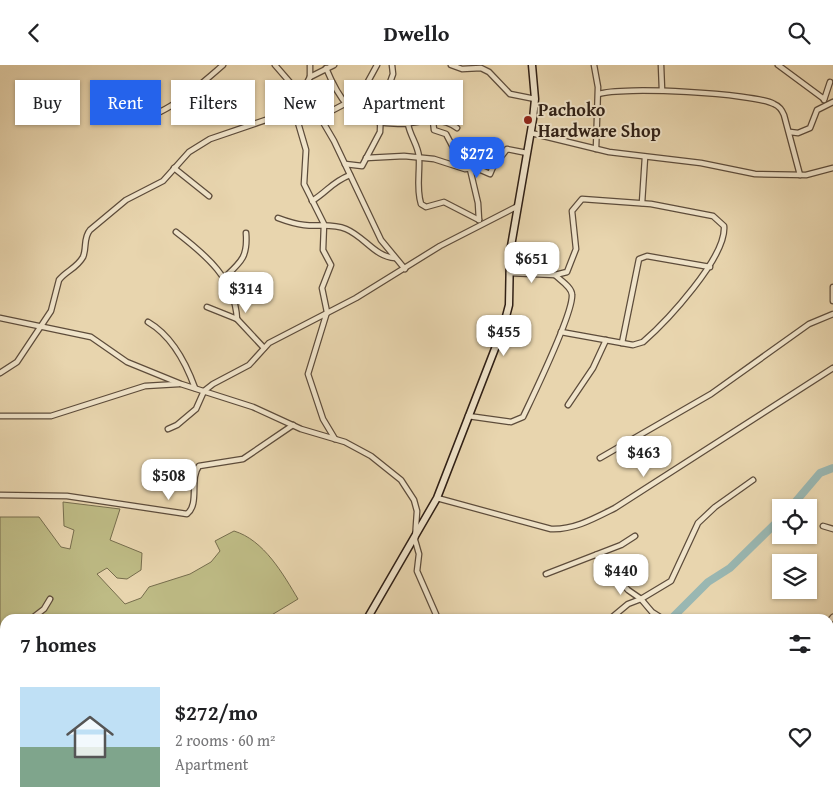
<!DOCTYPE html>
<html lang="en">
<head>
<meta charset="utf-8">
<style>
	:root { --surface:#fff; --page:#f2f2f2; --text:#202124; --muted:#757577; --line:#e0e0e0; --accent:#2563eb }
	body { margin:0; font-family:"Gentium Book Plus",serif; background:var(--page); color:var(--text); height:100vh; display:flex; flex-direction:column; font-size:19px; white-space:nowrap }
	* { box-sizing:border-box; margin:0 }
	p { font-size:16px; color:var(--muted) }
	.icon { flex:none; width:28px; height:28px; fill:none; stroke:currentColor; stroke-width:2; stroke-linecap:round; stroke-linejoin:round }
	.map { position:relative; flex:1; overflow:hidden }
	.details { position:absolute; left:0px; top:549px; width:834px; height:196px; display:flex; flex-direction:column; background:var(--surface); border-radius:15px 15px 0 0; box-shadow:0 1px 4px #0004 }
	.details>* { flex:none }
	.top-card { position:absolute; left:15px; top:15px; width:500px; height:45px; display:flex; gap:10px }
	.tools { position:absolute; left:772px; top:434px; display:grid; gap:10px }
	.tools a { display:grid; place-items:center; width:45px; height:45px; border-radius:0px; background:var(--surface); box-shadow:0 1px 4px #0004; font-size:25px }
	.price { position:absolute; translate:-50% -42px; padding:0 11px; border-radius:10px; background:#fff; color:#222; font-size:16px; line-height:32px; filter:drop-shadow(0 1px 2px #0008) }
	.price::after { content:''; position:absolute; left:50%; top:30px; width:15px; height:11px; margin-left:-8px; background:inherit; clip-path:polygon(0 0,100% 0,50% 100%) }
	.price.on { background:var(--accent); color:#fff }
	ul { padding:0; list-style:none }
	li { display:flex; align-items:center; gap:15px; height:125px; padding:0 20px }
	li+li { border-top:1px solid var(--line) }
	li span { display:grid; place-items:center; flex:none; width:140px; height:100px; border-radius:0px; color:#555 }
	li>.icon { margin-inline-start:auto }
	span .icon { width:60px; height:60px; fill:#fffc; stroke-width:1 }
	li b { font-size:21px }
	h2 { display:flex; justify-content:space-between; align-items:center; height:60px; padding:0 20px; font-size:21px }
	.tag { padding:0 18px; border-radius:0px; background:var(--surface); box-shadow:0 1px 4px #0004; font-size:18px; line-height:45px }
	.tag.on { background:var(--accent); color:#fff }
	header { display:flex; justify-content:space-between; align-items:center; height:65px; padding:0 20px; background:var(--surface); font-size:22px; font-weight:700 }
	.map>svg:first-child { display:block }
</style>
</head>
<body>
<header><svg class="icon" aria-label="back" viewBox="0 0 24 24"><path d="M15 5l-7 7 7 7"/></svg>Dwello<svg class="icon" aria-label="search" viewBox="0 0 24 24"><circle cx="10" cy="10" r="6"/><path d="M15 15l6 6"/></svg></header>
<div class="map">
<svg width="833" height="744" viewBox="0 0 833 744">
	<rect width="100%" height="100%" fill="#e8d5ae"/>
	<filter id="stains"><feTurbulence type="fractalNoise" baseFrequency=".004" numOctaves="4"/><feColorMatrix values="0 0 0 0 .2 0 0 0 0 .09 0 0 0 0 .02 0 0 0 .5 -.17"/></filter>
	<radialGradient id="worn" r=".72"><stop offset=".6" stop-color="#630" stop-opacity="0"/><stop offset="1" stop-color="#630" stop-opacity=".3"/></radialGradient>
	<g fill="#bebb85" stroke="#766d4d">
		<path d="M63,437L120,444L110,475L142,488L141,505L127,514L117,513L107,503L97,509L125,539L141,533L149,522L190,509L211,497L220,486L215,476L234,466C264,475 283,509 298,534L265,554H5V585L0,583V452H39L61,482L70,484L74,465L64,461Z"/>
		<polygon points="546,740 711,740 710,744 546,744"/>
	</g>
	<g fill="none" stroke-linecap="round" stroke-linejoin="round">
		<g stroke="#99b7b2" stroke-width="8">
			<polyline points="791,442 820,408 833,403"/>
			<polyline points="671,554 708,517 730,503 781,453"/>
			<polyline points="509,740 518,744"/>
			<polyline points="198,744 203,740"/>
			<polyline points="539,744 540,740"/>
		</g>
		<g stroke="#5d4c3b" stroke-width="7">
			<g id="street">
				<polyline points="275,0 320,52 334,76 381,175 405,204"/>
				<polyline points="451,0 462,4 481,3 489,7 510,29 535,34"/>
				<polyline points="594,0 598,22 596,84"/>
				<polyline points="661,0 662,25"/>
				<polyline points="778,0 824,34"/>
				<path d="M326,3C338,32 352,56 386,58C394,58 402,60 410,58C427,55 442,52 457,63"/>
				<polyline points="310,12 334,0"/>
				<path d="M599,29C620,21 754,28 774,39C779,41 782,45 784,50L800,110"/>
				<polyline points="824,35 830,17"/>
				<polyline points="294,44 306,85 304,119 324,159 323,185 331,200 322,223 327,247 308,309 323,354 335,374"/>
				<path d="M120,52C151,66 201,19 223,0"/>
				<polyline points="320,52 356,33 365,22 377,0"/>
				<polyline points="433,56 434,65 446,69 455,86 476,103"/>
				<path d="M408,59C410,71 418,80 419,92C420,108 416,123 421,139L426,142L444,137L479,155"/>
				<polyline points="790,67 798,68 810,63 817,45 833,37"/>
				<polyline points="531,68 609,87 701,98 755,109 806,110 833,103"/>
				<polyline points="366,93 404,91 434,94 465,104 476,103 490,109 493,102 507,84 527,88"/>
				<polyline points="345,99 362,101 380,67 381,43 393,9 392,0"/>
				<polyline points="174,103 209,131"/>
				<polyline points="470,104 478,138 479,155"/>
				<path d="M312,136C328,126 332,117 350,110"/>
				<polyline points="642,138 645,92"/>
				<path d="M278,153C286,156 295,159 304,160C319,162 331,158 346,164C365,172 375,192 395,193"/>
				<path d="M176,167C206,190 235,214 237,254"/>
				<path d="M509,208L555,210L567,207L576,184L572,146L582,134L651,139L713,151L724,161C727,192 666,257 643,277L633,280L561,267"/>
				<path d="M224,213C241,197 248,192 246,168"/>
				<polyline points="833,222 833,236"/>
				<polyline points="207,242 237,254 264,283"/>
				<polyline points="0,253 91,272 127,297 181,319 253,342 301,364 345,377 371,391 401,415 414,435 417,446 415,475 419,489 417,506 438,554"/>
				<path d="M148,257C172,271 186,298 195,323"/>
				<polyline points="622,278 639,194 647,191 710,202"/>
				<path d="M0,308L17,297L51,246L59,215C66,206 77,203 83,192C87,183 83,173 90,165L126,135L163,116L189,87L210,74L292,46L310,12V0"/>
				<polyline points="568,340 593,303 606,275"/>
				<polyline points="0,351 51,351 145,321 179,319"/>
				<path d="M468,351L511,357L523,352C533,331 573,249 572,230C572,222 560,215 555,210"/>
				<polyline points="168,364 177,360 196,344 204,326 213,319 249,300 269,278 356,233 440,181 518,141"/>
				<polyline points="600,393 711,329 809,259 833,249"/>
				<path d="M0,430L67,431L187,449C200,439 189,414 199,401L243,394L293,360"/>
				<path d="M437,433L551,464C574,465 595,453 615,443L833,303"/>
				<polyline points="823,461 833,464"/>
				<polyline points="596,490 628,525 641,534 652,547 663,554"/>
				<polyline points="546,509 621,480 635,471"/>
				<polyline points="31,554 44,544 50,534"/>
				<polyline points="610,554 628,539 641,534 671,516 698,458 715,442 753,415"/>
				<polyline points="829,557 833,552"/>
				<polyline points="829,576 833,575"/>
				<polyline points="829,623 833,621"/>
				<polyline points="829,668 833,666"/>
				<polyline points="829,684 833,695"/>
				<polyline points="811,740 813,744"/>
				<polyline points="49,744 67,740"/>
				<polyline points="315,744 319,740"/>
				<polyline points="714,744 716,740"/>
			</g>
		</g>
		<g stroke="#2f1f15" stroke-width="9">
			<g id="secondary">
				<polyline points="367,554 437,433 503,263 509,240 510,187 533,54 535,34 532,0"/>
				<polyline points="0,723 5,723"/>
				<polyline points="448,740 453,744"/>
			</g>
		</g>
		<use href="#street" stroke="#f0e4ca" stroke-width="4.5"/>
		<use href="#secondary" stroke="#f0e4ca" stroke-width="6"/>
	</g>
	<circle fill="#8f2418" stroke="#f0e4ca" stroke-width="2" cx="528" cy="55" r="5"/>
	<g text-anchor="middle" stroke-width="4" stroke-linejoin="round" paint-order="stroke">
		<g font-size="18" font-weight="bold" fill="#2f1f15" stroke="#f0e4ca" text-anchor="start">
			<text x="538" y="51">Pachoko<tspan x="538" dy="21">Hardware Shop</tspan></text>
		</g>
	</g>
	<rect width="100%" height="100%" filter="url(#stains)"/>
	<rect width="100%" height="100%" fill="url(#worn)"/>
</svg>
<div class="tools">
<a><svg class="icon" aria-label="locate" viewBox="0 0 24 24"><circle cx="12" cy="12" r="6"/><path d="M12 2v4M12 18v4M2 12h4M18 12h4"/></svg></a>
<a><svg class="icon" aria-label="layers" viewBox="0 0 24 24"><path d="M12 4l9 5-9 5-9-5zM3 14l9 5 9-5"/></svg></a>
</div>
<b class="price on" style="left:477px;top:114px">$272</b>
<b class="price" style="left:532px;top:219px">$651</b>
<b class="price" style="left:246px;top:249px">$314</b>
<b class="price" style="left:504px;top:292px">$455</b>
<b class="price" style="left:644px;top:413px">$463</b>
<b class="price" style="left:169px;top:436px">$508</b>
<b class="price" style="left:621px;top:531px">$440</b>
<div class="top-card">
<a class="tag">Buy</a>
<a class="tag on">Rent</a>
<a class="tag">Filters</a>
<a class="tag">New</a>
<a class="tag">Apartment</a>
</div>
<section class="details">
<h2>7 homes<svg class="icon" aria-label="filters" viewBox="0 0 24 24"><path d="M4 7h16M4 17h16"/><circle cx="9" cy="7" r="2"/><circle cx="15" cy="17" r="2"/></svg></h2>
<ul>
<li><span style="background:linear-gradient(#bfe0f5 60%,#7fa58c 0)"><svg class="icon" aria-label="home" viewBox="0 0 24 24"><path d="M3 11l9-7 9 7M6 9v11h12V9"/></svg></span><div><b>$272/mo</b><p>2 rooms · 60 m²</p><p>Apartment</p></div><svg class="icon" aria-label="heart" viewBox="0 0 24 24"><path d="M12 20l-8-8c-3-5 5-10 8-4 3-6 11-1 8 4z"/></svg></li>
</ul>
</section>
</div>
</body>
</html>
